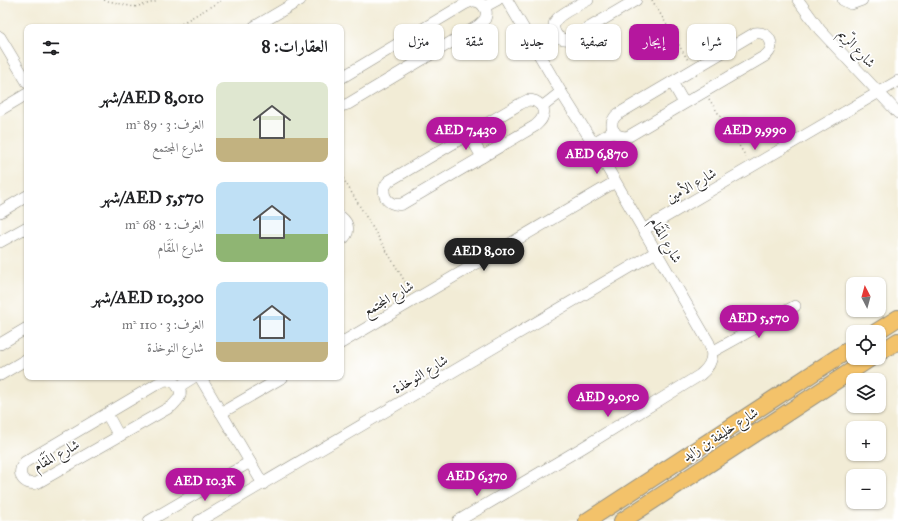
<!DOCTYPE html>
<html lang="ar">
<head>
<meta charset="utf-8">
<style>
	:root { --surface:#fff; --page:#f2f2f2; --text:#202124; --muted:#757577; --accent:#b5179e }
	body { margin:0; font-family:"IM FELL Great Primer",Amiri,serif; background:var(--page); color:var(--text); direction:rtl; height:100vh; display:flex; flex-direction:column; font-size:15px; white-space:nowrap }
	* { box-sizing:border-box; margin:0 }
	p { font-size:13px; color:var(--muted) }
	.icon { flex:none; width:22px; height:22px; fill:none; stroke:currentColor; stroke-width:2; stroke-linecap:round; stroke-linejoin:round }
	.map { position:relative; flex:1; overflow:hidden; direction:ltr }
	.panel { position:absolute; left:24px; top:24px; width:320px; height:356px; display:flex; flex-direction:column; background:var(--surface); border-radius:8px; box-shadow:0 1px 3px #0004; direction:rtl }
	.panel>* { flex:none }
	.hud { position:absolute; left:356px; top:24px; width:380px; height:36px; direction:rtl; display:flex; gap:8px }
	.needle { width:26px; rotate:354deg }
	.fabs { position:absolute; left:846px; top:277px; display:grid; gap:8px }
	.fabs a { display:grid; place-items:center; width:40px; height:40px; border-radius:8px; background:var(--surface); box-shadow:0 1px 3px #0004; font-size:20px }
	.price { position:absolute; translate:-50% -34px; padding:0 9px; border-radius:14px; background:var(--accent); color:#fff; font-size:13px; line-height:26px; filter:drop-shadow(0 1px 2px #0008) }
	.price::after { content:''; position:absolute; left:50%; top:24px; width:12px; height:9px; margin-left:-6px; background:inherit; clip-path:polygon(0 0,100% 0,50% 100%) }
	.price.selected { background:#222; color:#fff }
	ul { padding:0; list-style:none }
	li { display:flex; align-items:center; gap:12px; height:100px; padding:0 16px }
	li span { display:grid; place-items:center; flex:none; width:112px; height:80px; border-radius:8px; color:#555 }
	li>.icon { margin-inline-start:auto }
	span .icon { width:48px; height:48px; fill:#fffc; stroke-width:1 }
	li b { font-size:17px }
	h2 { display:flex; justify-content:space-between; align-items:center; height:48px; padding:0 16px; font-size:17px }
	.tag { padding:0 14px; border-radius:8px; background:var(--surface); box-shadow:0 1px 3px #0004; font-size:14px; line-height:36px }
	.tag.selected { background:var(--accent); color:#fff }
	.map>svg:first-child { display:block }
</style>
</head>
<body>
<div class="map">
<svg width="898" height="521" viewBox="0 0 898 521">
	<rect width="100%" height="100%" fill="#fff"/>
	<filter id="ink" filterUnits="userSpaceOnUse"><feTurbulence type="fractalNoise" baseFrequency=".025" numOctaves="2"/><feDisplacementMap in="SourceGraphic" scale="8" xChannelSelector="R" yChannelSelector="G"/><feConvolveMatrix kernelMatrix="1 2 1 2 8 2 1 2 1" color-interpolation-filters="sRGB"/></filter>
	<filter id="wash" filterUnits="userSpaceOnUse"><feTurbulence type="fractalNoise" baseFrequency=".012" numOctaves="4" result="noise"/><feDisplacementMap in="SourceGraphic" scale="16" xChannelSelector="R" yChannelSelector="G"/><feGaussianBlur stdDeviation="0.9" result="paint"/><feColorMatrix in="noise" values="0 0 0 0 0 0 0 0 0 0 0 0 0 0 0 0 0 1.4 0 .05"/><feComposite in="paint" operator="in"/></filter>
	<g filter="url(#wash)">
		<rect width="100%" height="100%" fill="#f2ecd6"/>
	</g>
	<g filter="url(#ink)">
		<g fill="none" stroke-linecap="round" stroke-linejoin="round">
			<g stroke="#8e8c80" stroke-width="12">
				<g id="minor">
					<path d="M588,0C580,4 562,13 557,19C553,23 553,29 556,34C559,39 564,40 570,39L636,0"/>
					<polyline points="798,0 820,30 898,113"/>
					<polyline points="843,0 851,4 862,0"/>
					<polyline points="484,7 497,0"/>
					<polyline points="254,27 300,0"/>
					<path d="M755,33C770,31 777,47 765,56L629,136C613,140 606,123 618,114Z"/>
					<polyline points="412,35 425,58"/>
					<polyline points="0,37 27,82"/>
					<polyline points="534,46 555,33"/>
					<path d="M341,78L463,5C466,3 469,2 472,1C482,0 489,10 485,19C483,22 480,24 478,26L348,104L341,106"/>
					<polyline points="672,82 684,103"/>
					<path d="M528,100C538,100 547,108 542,118C541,121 538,123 535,126L402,204C387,207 378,192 389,181L520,104Z"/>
					<polyline points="542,107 561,92"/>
					<polyline points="0,110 27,94"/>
					<polyline points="469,134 482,157"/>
					<polyline points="593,143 614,131"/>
					<polyline points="0,212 27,196"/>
					<path d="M341,217C350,224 350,234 341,240"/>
					<polyline points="643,230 898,81"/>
					<polyline points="0,242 27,227"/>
					<polyline points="341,343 615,182"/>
					<polyline points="0,344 27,328"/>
					<polyline points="712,352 795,306"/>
					<polyline points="0,375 27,359"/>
					<polyline points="200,377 263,484"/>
					<path d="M165,380C174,380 184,388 179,398C177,401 174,404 172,406L37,483C23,486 15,473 25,462L157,384Z"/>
					<polyline points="178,387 194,377"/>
					<polyline points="221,413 283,377"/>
					<polyline points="107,414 119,436"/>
					<polyline points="149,521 250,462"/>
					<polyline points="199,521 656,252"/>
					<path d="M458,521L582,448L700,375C711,366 715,356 709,343L593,143L561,92L507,0"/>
				</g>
			</g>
			<g stroke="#8e8c80" stroke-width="18">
				<g id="highway">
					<polyline points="876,332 898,318"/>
					<polyline points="879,353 898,341"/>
					<polyline points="587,521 853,347"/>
					<polyline points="622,521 871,358"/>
				</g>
			</g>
			<g stroke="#8e8c80" stroke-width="1.5" stroke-dasharray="1 3" stroke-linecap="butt">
				<polyline points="104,0 134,7 155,2 158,0"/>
				<polyline points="652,0 689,62"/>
				<polyline points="175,27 222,0"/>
				<polyline points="709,99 747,158"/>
				<polyline points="341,175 410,290"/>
			</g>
			<use href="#minor" stroke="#fff" stroke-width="11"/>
			<use href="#highway" stroke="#f3c26a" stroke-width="16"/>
		</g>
	</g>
	<g text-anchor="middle" stroke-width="3.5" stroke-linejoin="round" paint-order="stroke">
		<g font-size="14" fill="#2b2b2b" stroke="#fff">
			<text transform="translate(857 48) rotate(47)" y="5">شارع الرِّيم</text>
			<text transform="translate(691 185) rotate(-30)" y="5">شارع الأمين</text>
			<text transform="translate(666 240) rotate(60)" y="5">شارع المَقَام</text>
			<text transform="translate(388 298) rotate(-30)" y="5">شارع المجتمع</text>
			<text transform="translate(420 374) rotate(-31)" y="5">شارع النوخذة</text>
			<text transform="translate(720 434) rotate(-33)" y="5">شارع خليفة بن زايد</text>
			<text transform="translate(56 455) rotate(-29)" y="5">شارع المَقَام</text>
		</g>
	</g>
</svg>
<div class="fabs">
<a><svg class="needle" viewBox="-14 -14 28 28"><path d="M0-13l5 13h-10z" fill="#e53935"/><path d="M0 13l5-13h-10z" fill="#757577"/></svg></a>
<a><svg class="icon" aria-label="locate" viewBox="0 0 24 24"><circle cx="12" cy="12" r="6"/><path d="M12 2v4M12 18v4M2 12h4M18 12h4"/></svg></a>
<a><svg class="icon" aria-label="layers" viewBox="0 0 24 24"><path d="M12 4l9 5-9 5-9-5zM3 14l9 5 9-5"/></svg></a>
<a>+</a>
<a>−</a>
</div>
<b class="price" style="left:466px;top:151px">AED 7,430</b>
<b class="price" style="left:755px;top:151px">AED 9,990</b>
<b class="price" style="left:597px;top:175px">AED 6,870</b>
<b class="price selected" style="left:484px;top:272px">AED 8,010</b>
<b class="price" style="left:759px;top:339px">AED 5,570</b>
<b class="price" style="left:608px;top:418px">AED 9,050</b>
<b class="price" style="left:477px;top:497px">AED 6,370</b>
<b class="price" style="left:205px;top:502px">AED 10.3K</b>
<div class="hud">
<a class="tag">شراء</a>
<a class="tag selected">إيجار</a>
<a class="tag">تصفية</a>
<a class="tag">جديد</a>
<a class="tag">شقة</a>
<a class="tag">منزل</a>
</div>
<section class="panel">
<h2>العقارات: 8<svg class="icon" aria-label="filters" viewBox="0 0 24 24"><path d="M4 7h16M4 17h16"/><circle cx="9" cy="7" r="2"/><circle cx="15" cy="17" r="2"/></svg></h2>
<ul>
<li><span style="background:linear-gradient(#dfe7d0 70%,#c2b280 0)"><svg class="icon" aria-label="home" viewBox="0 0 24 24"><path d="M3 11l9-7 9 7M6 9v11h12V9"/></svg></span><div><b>AED 8,010/شهر</b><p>الغرف: 3 · 89 m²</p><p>شارع المجتمع</p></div></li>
<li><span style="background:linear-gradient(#bfe0f5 65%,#8fb573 0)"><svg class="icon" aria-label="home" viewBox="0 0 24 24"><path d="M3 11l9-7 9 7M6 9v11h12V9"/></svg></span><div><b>AED 5,570/شهر</b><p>الغرف: 2 · 68 m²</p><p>شارع المَقَام</p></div></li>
<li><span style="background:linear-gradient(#bfe0f5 75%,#c2b280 0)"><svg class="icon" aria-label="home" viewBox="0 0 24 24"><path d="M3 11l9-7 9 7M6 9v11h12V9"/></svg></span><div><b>AED 10,300/شهر</b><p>الغرف: 3 · 110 m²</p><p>شارع النوخذة</p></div></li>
</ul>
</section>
</div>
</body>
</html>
